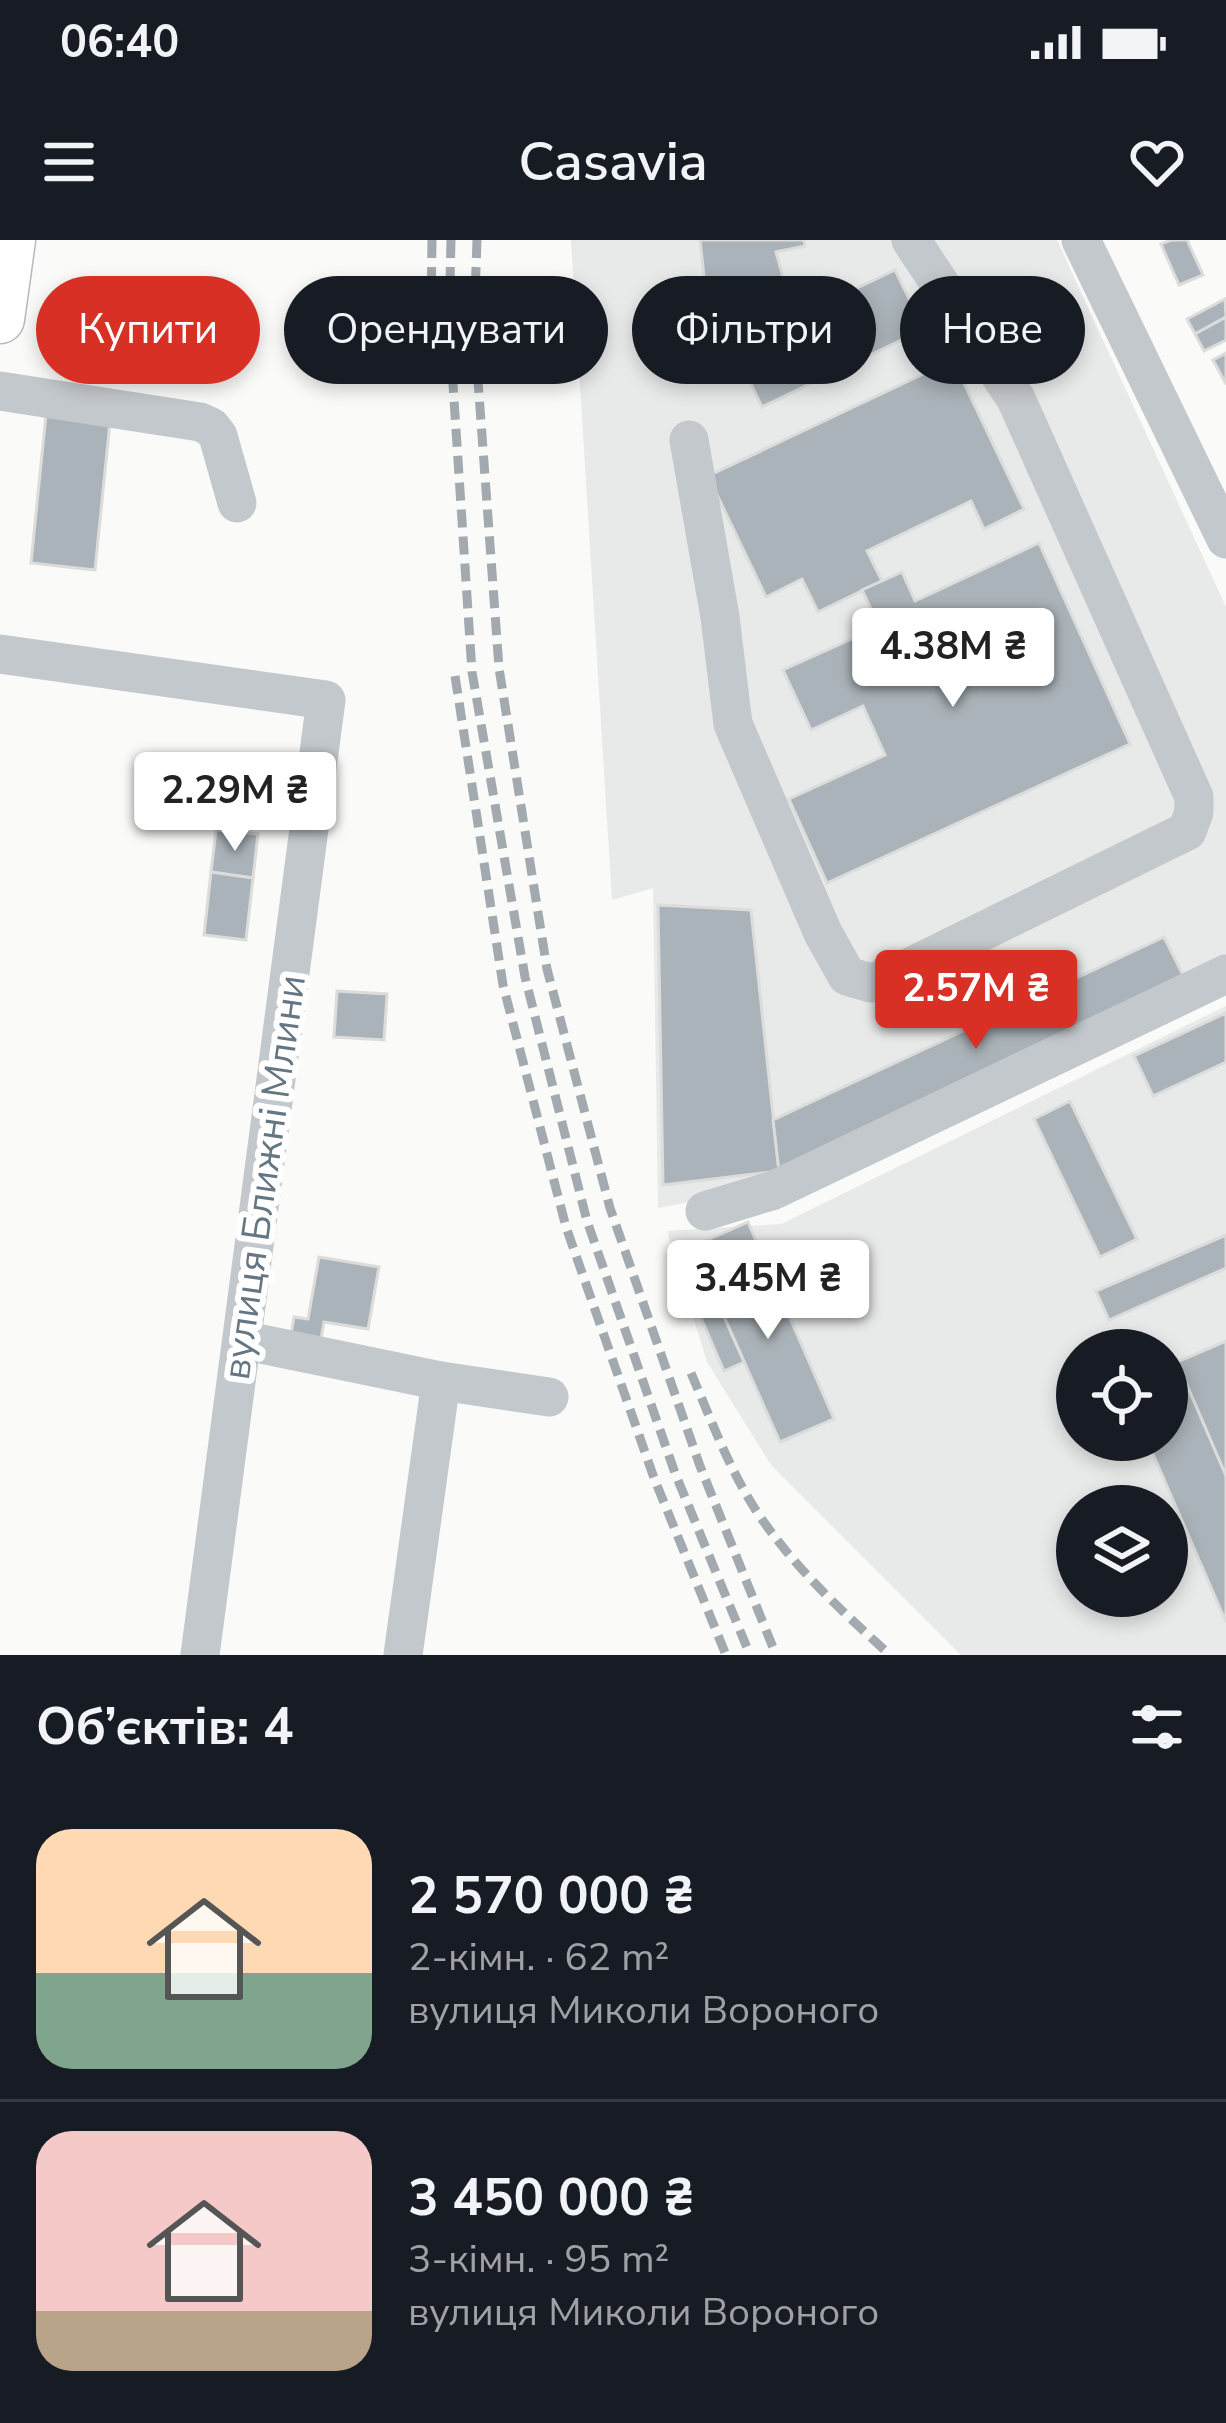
<!DOCTYPE html>
<html lang="uk">
<head>
<meta charset="utf-8">
<style>
	:root { --surface:#171b24; --page:#242831; --text:#f1f3f6; --muted:#9ea1a6; --line:#363941; --accent:#d93025 }
	body { margin:0; font-family:"Nunito Sans",sans-serif; background:var(--page); color:var(--text); height:100vh; display:flex; flex-direction:column; font-size:45px; white-space:nowrap }
	* { box-sizing:border-box; margin:0 }
	p { font-size:39px; color:var(--muted) }
	.icon { flex:none; width:66px; height:66px; fill:none; stroke:currentColor; stroke-width:2; stroke-linecap:round; stroke-linejoin:round }
	.map { position:relative; height:1415px; overflow:hidden }
	.sheet { display:flex; flex-direction:column; background:var(--surface); flex:1 }
	.sheet>* { flex:none }
	.hud { position:absolute; left:36px; top:36px; width:1155px; height:108px; display:flex; gap:24px }
	.buttons { position:absolute; left:1056px; top:1089px; display:grid; gap:24px }
	.buttons a { display:grid; place-items:center; width:132px; height:132px; border-radius:50%; background:var(--surface); box-shadow:0 6px 18px #0003; font-size:60px }
	.price { position:absolute; translate:-50% -102px; padding:0 27px; border-radius:12px; background:#fff; color:#222; font-size:39px; line-height:78px; filter:drop-shadow(0 3px 6px #0008) }
	.price::after { content:''; position:absolute; left:50%; top:72px; width:36px; height:27px; margin-left:-18px; background:inherit; clip-path:polygon(0 0,100% 0,50% 100%) }
	.price.active { background:var(--accent); color:#fff }
	ul { padding:0; list-style:none }
	li { display:flex; align-items:center; gap:36px; height:300px; padding:0 36px }
	li+li { border-top:3px solid var(--line) }
	li span { display:grid; place-items:center; flex:none; width:336px; height:240px; border-radius:36px; color:#555 }
	li>.icon { margin-inline-start:auto }
	span .icon { width:144px; height:144px; fill:#fffc; stroke-width:1 }
	li b { font-size:51px }
	h2 { display:flex; justify-content:space-between; align-items:center; height:144px; padding:0 36px; font-size:51px }
	.tag { padding:0 42px; border-radius:54px; background:var(--surface); box-shadow:0 6px 18px #0003; font-size:42px; line-height:108px }
	.tag.active { background:var(--accent); color:#fff }
	.status { display:flex; justify-content:space-between; align-items:center; height:84px; padding:0 60px; background:var(--surface); direction:ltr }
	.status svg { height:33px; fill:currentColor }
	header { display:flex; justify-content:space-between; align-items:center; height:156px; padding:0 36px; background:var(--surface); font-size:54px; font-weight:600 }
	.map>svg:first-child { display:block }
</style>
</head>
<body>
<div class="status"><b>06:40</b><svg viewBox="0 0 49 12"><path d="M0 12V9h3v3zM5 12V6h3v6zM10 12V3h3v9zM15 12V0h3v12zM26 1h20v11H26zM47 4h2v5h-2z"/></svg></div>
<header><svg class="icon" aria-label="menu" viewBox="0 0 24 24"><path d="M4 6h16M4 12h16M4 18h16"/></svg>Casavia<svg class="icon" aria-label="heart" viewBox="0 0 24 24"><path d="M12 20l-8-8c-3-5 5-10 8-4 3-6 11-1 8 4z"/></svg></header>
<div class="map">
<svg width="1226" height="1415" viewBox="0 0 1226 1415">
	<rect width="100%" height="100%" fill="#fafaf8"/>
	<g fill="#e8e9e9" fill-rule="evenodd">
		<polygon points="571,0 1057,0 1226,367 1226,718 776,946 658,968 653,648 612,660"/>
		<path d="M1226,766V1415H961L771,1225L707,1122L667,991L781,984ZM1077,1110H1167V1200H1077ZM1077,1266H1167V1356H1077Z"/>
	</g>
	<g fill="#aab3b9" stroke="#dcdcda" stroke-width="3">
		<polygon points="700,0 804,0 805,6 776,12 786,48 706,54"/>
		<polygon points="1171,0 1187,0 1203,35 1179,45 1161,4"/>
		<polygon points="895,30 924,89 762,167 733,107"/>
		<polygon points="1225,59 1226,77 1195,94 1187,79"/>
		<polygon points="1226,77 1226,100 1204,111 1195,94"/>
		<polygon points="1226,113 1226,144 1213,120"/>
		<polygon points="953,120 1024,269 984,289 971,261 867,311 882,341 818,372 802,339 766,357 708,236"/>
		<polygon points="47,165 111,172 95,330 31,323"/>
		<polygon points="1039,303 1130,504 827,643 789,559 885,515 863,466 811,490 783,430 854,398 873,439 898,427 862,350 902,332 915,361"/>
		<polygon points="216,590 258,594 253,638 211,632"/>
		<polygon points="211,632 253,638 246,700 204,695"/>
		<polygon points="658,665 751,670 779,931 663,945"/>
		<polygon points="1164,697 1186,741 779,931 773,880"/>
		<polygon points="337,751 387,754 384,800 334,797"/>
		<polygon points="1226,773 1226,822 1153,856 1134,816"/>
		<polygon points="1070,861 1137,999 1100,1017 1034,879"/>
		<polygon points="748,982 757,1003 702,1027 744,1122 724,1131 674,1015"/>
		<polygon points="1226,995 1226,1028 1109,1080 1096,1051"/>
		<polygon points="757,1003 834,1179 780,1202 702,1027"/>
		<polygon points="319,1017 379,1027 368,1089 324,1082 319,1110 289,1105 294,1077 308,1079"/>
		<polygon points="1226,1101 1226,1236 1177,1122"/>
		<polygon points="1177,1122 1226,1236 1226,1382 1147,1200 1167,1200 1167,1126"/>
	</g>
	<g fill="none" stroke-linecap="round" stroke-linejoin="round">
		<g stroke="#b5babe" stroke-width="51">
			<polyline id="major" points="0,79 11,0"/>
		</g>
		<g stroke="#c3c8cc" stroke-width="39">
			<polyline points="1081,0 1226,299"/>
			<polyline points="0,151 200,182 211,187 218,196 237,263"/>
			<polyline points="689,200 720,377 733,484 823,693 847,736 871,743 896,734 1187,591 1194,572 1194,557 1016,159 911,0"/>
			<polyline points="0,414 326,460 200,1415"/>
			<polyline points="705,971 774,950 1226,734"/>
			<polyline points="242,1100 441,1141 549,1157"/>
			<polyline points="403,1415 441,1141"/>
		</g>
		<use href="#major" stroke="#fff" stroke-width="48"/>
		<g stroke="#a2aab0" stroke-width="9" stroke-dasharray="18 9" stroke-linecap="butt">
			<polyline points="432,0 431,77 435,143"/>
			<polyline points="451,0 449,84 472,432 525,737 587,981 675,1233 750,1415"/>
			<polyline points="477,0 474,86 499,428 547,729 610,968 700,1226 776,1415"/>
			<polyline points="455,436 503,745 566,987 654,1238 726,1415"/>
			<path d="M691,1133C713,1184 733,1240 766,1285C802,1335 845,1374 890,1415"/>
		</g>
	</g>
	<g text-anchor="middle" stroke-width="12" stroke-linejoin="round" paint-order="stroke">
		<g font-size="39" fill="#657683" stroke="#fff">
			<text transform="translate(263 937) rotate(-82)" y="14">вулиця Ближні Млини</text>
		</g>
	</g>
</svg>
<div class="buttons">
<a><svg class="icon" aria-label="locate" viewBox="0 0 24 24"><circle cx="12" cy="12" r="6"/><path d="M12 2v4M12 18v4M2 12h4M18 12h4"/></svg></a>
<a><svg class="icon" aria-label="layers" viewBox="0 0 24 24"><path d="M12 4l9 5-9 5-9-5zM3 14l9 5 9-5"/></svg></a>
</div>
<b class="price" style="left:953px;top:470px">4.38M ₴</b>
<b class="price" style="left:235px;top:614px">2.29M ₴</b>
<b class="price active" style="left:976px;top:812px">2.57M ₴</b>
<b class="price" style="left:768px;top:1102px">3.45M ₴</b>
<div class="hud">
<a class="tag active">Купити</a>
<a class="tag">Орендувати</a>
<a class="tag">Фільтри</a>
<a class="tag">Нове</a>
</div>
</div>
<section class="sheet">
<h2>Об’єктів: 4<svg class="icon" aria-label="filters" viewBox="0 0 24 24"><path d="M4 7h16M4 17h16"/><circle cx="9" cy="7" r="2"/><circle cx="15" cy="17" r="2"/></svg></h2>
<ul>
<li><span style="background:linear-gradient(#ffd9b3 60%,#7fa58c 0)"><svg class="icon" aria-label="home" viewBox="0 0 24 24"><path d="M3 11l9-7 9 7M6 9v11h12V9"/></svg></span><div><b>2 570 000 ₴</b><p>2-кімн. · 62 m²</p><p>вулиця Миколи Вороного</p></div></li>
<li><span style="background:linear-gradient(#f6c9c9 75%,#b9a48a 0)"><svg class="icon" aria-label="home" viewBox="0 0 24 24"><path d="M3 11l9-7 9 7M6 9v11h12V9"/></svg></span><div><b>3 450 000 ₴</b><p>3-кімн. · 95 m²</p><p>вулиця Миколи Вороного</p></div></li>
</ul>
</section>
</body>
</html>
